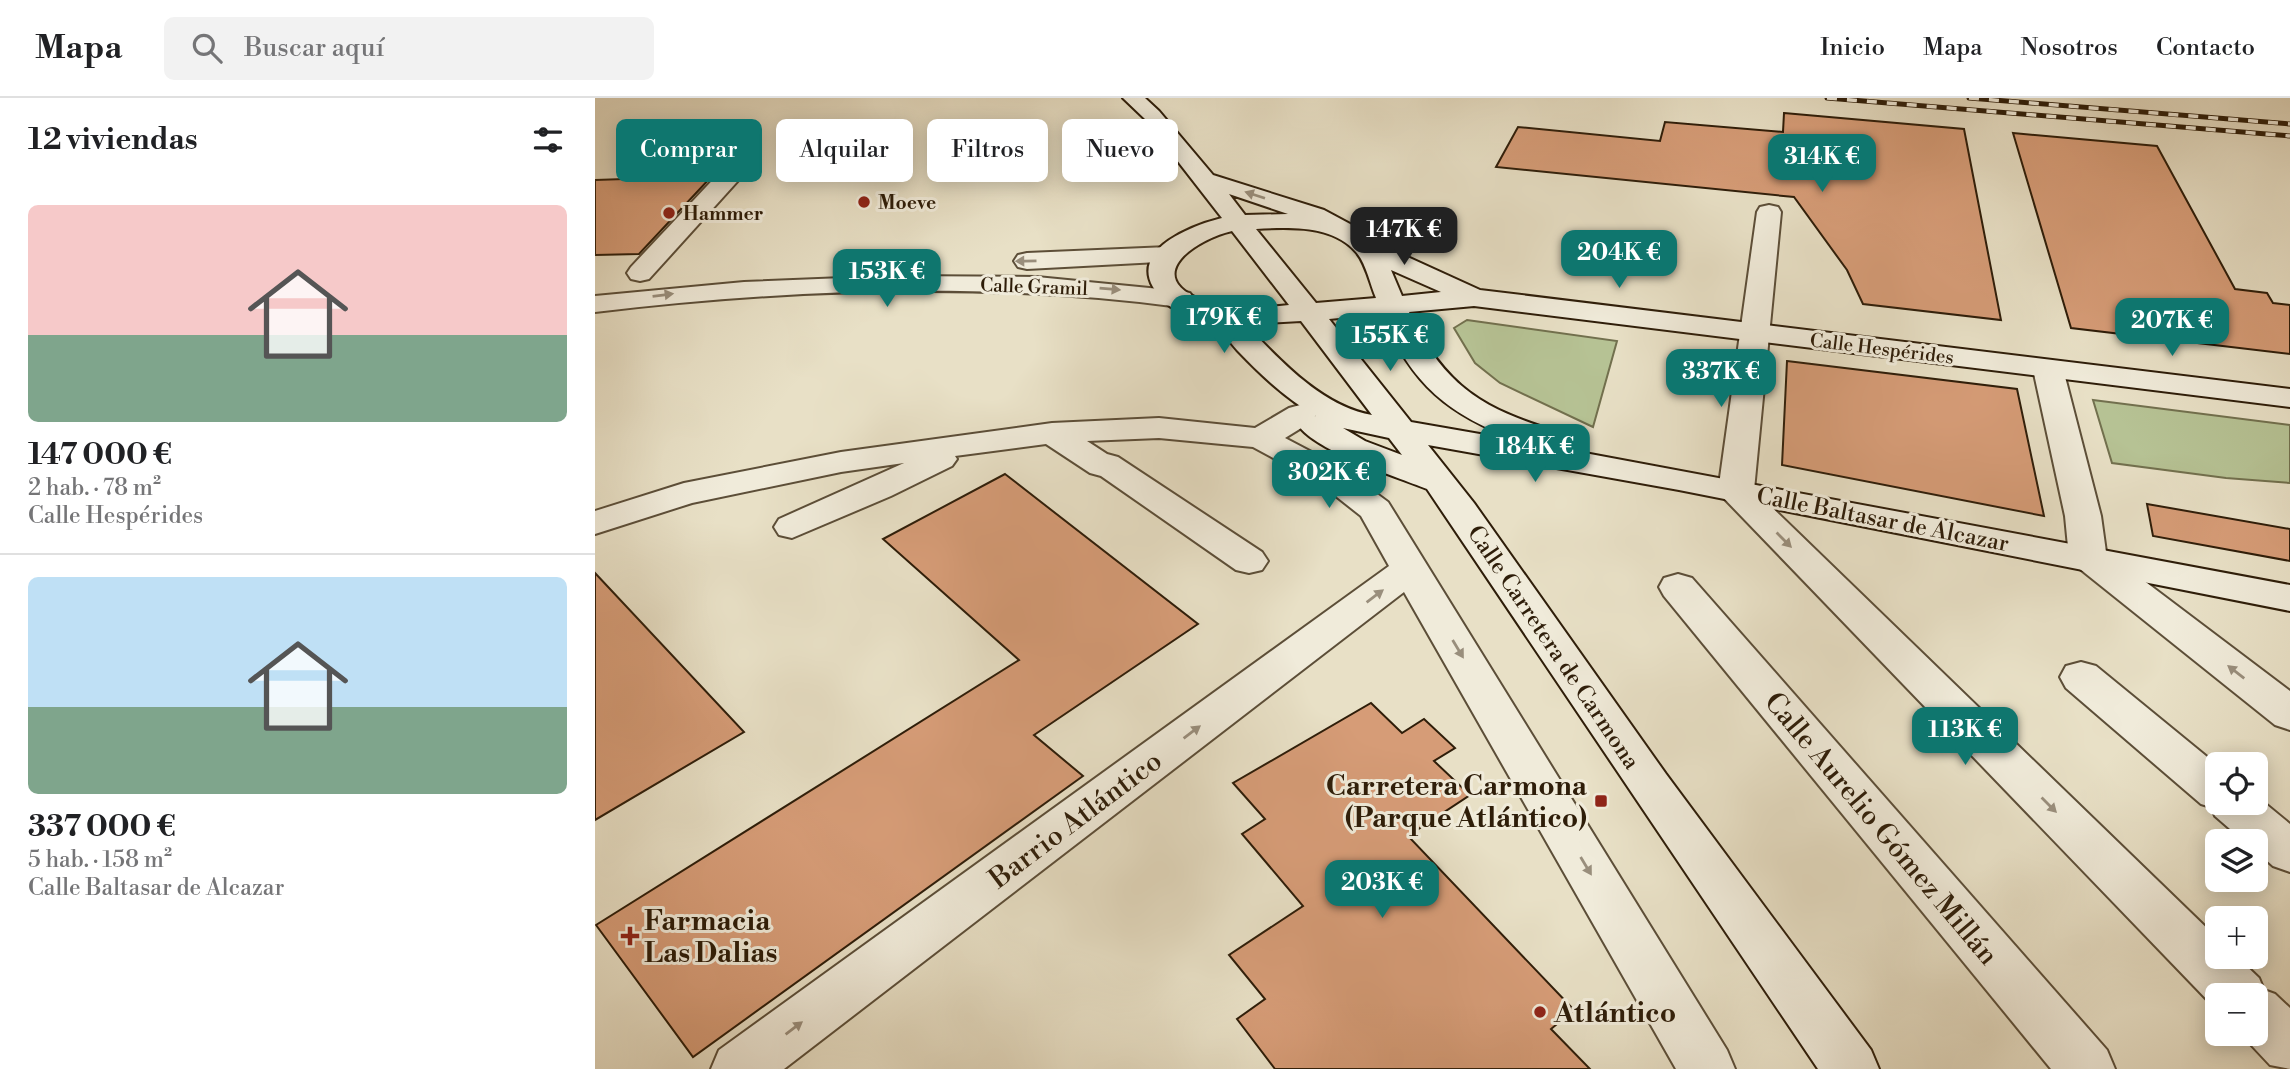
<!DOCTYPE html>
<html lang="es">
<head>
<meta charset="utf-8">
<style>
	:root { --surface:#fff; --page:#f2f2f2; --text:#202124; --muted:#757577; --line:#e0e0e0; --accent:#0f766e }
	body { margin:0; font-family:"Libre Bodoni",serif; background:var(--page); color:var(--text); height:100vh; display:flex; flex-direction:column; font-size:26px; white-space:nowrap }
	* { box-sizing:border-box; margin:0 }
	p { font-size:23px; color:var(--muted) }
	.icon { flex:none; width:38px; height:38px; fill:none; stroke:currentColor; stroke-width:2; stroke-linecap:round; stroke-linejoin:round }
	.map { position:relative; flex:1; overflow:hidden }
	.details { display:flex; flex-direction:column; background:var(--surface); width:595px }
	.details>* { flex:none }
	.hud { position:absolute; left:21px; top:21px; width:665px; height:63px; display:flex; gap:14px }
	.controls { position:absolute; left:1610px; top:654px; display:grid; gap:14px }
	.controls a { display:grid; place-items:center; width:63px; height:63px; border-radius:10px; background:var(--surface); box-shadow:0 4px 18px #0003; font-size:35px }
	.price { position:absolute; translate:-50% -60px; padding:0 16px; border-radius:14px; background:var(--accent); color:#fff; font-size:23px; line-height:46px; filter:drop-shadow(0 2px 4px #0008) }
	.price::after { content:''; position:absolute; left:50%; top:42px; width:21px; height:16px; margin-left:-10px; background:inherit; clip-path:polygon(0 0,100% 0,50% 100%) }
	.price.selected { background:#222; color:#fff }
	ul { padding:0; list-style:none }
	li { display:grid; align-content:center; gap:14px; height:371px; padding:0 28px }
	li+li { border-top:2px solid var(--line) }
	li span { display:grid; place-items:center; height:217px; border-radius:10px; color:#555 }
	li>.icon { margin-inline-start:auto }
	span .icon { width:126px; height:126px; fill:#fffc; stroke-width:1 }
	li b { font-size:30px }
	h2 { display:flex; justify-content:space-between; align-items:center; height:84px; padding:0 28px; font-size:30px }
	.pill { padding:0 24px; border-radius:10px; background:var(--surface); box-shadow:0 4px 18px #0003; font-size:24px; line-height:63px }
	.pill.selected { background:var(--accent); color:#fff }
	header { display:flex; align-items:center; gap:42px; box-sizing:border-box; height:98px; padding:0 35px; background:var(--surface); border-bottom:2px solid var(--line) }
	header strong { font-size:33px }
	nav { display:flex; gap:38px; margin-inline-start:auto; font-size:24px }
	.search { width:490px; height:63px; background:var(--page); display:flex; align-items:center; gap:18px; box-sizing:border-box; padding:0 24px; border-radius:10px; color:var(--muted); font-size:26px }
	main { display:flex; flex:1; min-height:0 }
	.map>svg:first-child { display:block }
</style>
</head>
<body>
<header>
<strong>Mapa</strong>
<div class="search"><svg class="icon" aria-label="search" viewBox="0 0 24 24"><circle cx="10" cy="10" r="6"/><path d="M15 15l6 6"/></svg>Buscar aquí</div>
<nav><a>Inicio</a><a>Mapa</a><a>Nosotros</a><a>Contacto</a></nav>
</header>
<main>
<section class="details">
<h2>12 viviendas<svg class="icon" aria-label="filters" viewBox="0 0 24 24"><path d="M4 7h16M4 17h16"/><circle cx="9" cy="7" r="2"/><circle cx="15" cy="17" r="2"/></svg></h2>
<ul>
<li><span style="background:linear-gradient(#f6c9c9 60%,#7fa58c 0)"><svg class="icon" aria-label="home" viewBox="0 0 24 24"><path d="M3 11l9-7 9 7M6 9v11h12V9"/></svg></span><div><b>147 000 €</b><p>2 hab. · 78 m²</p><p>Calle Hespérides</p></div></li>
<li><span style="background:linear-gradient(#bfe0f5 60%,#7fa58c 0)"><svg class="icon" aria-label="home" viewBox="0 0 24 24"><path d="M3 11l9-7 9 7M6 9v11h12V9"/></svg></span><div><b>337 000 €</b><p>5 hab. · 158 m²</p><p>Calle Baltasar de Alcazar</p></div></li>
</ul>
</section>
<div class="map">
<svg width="1695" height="971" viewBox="0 0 1695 971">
	<rect width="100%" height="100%" fill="#e8e0c6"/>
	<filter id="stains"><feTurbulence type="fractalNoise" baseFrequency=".00286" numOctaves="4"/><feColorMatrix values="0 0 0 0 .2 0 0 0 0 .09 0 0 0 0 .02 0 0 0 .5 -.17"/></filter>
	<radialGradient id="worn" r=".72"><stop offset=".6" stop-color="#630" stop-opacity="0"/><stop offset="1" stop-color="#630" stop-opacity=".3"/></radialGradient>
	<g fill="#b6c294" stroke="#72704e" stroke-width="2">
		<polygon points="872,222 1022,243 998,329 905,285 880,265 859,230"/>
		<polygon points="1498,302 1695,327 1695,385 1631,380 1517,365"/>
	</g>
	<g fill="#d69c77" stroke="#2e1d09" stroke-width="2">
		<polygon points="1189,15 1369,31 1406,222 1268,206 1252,172 1199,99 901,69 923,29 1065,43 1070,24 1188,34"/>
		<polygon points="1418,35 1562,48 1640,191 1672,195 1678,205 1695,207 1695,256 1476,230"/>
		<polygon points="117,78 44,156 0,157 0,82"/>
		<polygon points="1192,263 1422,291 1449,418 1187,367"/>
		<polygon points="410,376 603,526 439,637 488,678 98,959 1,827 424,562 288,441"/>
		<polygon points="1552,406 1695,431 1695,463 1558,438"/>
		<polygon points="0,475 149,634 0,722"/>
		<polygon points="776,605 807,635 829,621 860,650 839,663 875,697 813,738 979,912 956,931 995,971 680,971 642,921 670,901 634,857 708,808 647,736 670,721 638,685"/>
	</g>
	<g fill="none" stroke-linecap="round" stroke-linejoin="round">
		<g stroke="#5c4e38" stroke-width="4">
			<g id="street">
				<polygon points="151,53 159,55 162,60 159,65 54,181 45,183 36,181 32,175 36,169 143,55"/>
				<polygon points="1174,107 1183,109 1186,114 1159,392 1622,840 1622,859 1642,859 1664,880 1669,892 1680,896 1695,910 1695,971 1675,967 1646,936 1661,936 1661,898 1622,898 1622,912 1123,394 1162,114 1165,109"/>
				<polygon points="573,149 582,151 586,157 582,163 432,171 423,169 419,163 423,157 432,155"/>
				<path d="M298,178L442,179L585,193L595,195L599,201L595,207L585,209C392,183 193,191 0,214V198L149,184Z"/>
				<polygon points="1453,262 1464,265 1468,271 1506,418 1511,454 1695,593 1695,632 1680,627 1480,467 1474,459 1470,418 1438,271 1442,265"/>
				<polygon points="705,307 716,310 721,317 716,324 690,340 747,370 793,404 1132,952 1140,971 1081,971 809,494 189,971 116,971 124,952 794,468 766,418 723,384 658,349 564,340 492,343 512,356 523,359 667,454 673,463 667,472 654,475 641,472 506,378 495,375 451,346 360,358 362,361 357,368 296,398 197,440 184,437 179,429 184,421 309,365 246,374 97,405 0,436 0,413 89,385 246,354 457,325 564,320 660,330 694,310"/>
				<polygon points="1083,476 1097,480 1512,952 1520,971 1456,971 1069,498 1064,489 1069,480"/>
				<polygon points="1486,564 1501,568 1622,667 1622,705 1661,705 1661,698 1695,726 1695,774 1678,768 1661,753 1661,744 1650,744 1620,718 1616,709 1606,706 1471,590 1465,579 1471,568"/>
			</g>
		</g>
		<g stroke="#2e1d09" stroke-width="4">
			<path id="secondary" d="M528,0H550L564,13L618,77L729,112L770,134L784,146L885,192L1695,291V309L879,208L814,214C849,289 889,312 967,335L972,342L963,350L1695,487V513L1084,392L833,347L879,405L1071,676L1276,952L1284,971H1223L832,391C800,378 722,354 703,327L707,320L721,318C691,301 666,277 642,252C634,243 626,231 617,224C606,216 588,216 576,209C569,204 563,197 558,189C536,150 599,127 627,120L550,21ZM634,96L693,116L650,117ZM661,131C694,129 738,127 761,154C771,165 775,186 781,200L721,205ZM637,133L694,207C666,210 632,213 606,202C546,177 602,141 637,133ZM796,172L846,194L807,198ZM787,216C816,286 854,318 925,343L816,324L734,221ZM706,223L777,317C726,308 684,261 650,226ZM748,330L794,340L807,357L770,343Z"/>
		</g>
		<use href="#street" fill="#f0ebda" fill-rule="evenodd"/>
		<use href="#secondary" fill="#f0ebda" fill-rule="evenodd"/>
		<g stroke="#2e1d09" stroke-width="5">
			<g id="rail">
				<polyline points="1232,0 1695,38"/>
				<polyline points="1374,0 1695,26"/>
			</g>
		</g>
		<use href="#rail" stroke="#f0ebda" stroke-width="3.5" stroke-dasharray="10" stroke-linecap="butt"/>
	</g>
	<defs><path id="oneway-solid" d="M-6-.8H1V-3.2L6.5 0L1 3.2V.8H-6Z" transform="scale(1.75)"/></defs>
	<g fill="#998e7c">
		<use href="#oneway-solid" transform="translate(660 97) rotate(-162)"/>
		<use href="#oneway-solid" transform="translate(431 163) rotate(179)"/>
		<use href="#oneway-solid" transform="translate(515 191) rotate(5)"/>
		<use href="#oneway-solid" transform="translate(68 197) rotate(-7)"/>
		<use href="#oneway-solid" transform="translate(1189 442) rotate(45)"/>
		<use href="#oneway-solid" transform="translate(780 498) rotate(-37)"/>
		<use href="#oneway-solid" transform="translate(863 551) rotate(59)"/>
		<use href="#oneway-solid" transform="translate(1641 574) rotate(-142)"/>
		<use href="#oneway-solid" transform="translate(597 634) rotate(-37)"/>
		<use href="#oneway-solid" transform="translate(1454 707) rotate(45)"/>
		<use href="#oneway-solid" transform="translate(991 768) rotate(59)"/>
		<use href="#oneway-solid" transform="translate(199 930) rotate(-37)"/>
	</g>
	<g fill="#8f2418" stroke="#f0ebda" stroke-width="2.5">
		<circle cx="269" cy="104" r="7"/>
		<circle cx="74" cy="115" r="7"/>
		<rect x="999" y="696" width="14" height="14" rx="3.5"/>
		<path d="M31.5 827.5h7v7h7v7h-7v7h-7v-7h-7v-7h7z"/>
		<circle cx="945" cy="914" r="7"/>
	</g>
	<g text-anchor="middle" stroke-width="6" stroke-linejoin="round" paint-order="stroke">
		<g font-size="19" font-weight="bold" fill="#2e1d09" stroke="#f0ebda" text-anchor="start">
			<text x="283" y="111">Moeve</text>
			<text x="88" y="122">Hammer</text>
		</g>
		<g font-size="19" fill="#2e1d09" stroke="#f0ebda">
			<text transform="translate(439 188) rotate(2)" y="7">Calle Gramil</text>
			<text transform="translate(1287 250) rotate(7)" y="7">Calle Hespérides</text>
		</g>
		<g font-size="23" fill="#2e1d09" stroke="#f0ebda">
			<text transform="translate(1288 421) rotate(11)" y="8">Calle Baltasar de Alcazar</text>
			<text transform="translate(959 549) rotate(56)" y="8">Calle Carretera de Carmona</text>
		</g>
		<g font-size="28" font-weight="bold" fill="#2e1d09" stroke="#f0ebda" text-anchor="start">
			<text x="992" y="697" text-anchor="end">Carretera Carmona<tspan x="992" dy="32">(Parque Atlántico)</tspan></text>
			<text x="49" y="832">Farmacia<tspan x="49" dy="32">Las Dalias</tspan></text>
			<text x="959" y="924">Atlántico</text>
		</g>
		<g font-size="28" fill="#2e1d09" stroke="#f0ebda">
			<text transform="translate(480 721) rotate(-37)" y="10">Barrio Atlántico</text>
			<text transform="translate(1287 730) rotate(50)" y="10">Calle Aurelio Gómez Millán</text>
		</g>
	</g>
	<rect width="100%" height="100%" filter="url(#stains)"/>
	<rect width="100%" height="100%" fill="url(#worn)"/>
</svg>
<div class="controls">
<a><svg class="icon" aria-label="locate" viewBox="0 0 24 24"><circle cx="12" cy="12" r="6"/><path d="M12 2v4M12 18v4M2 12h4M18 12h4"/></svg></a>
<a><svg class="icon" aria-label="layers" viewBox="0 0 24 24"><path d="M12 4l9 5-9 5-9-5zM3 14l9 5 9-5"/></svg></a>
<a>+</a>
<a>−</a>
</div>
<b class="price" style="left:1227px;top:96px">314K €</b>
<b class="price selected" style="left:809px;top:169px">147K €</b>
<b class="price" style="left:1024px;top:192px">204K €</b>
<b class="price" style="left:292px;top:211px">153K €</b>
<b class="price" style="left:629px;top:257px">179K €</b>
<b class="price" style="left:1577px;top:260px">207K €</b>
<b class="price" style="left:795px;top:275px">155K €</b>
<b class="price" style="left:1126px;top:311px">337K €</b>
<b class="price" style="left:940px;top:386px">184K €</b>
<b class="price" style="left:734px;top:412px">302K €</b>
<b class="price" style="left:1370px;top:669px">113K €</b>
<b class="price" style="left:787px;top:822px">203K €</b>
<div class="hud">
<a class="pill selected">Comprar</a>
<a class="pill">Alquilar</a>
<a class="pill">Filtros</a>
<a class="pill">Nuevo</a>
</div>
</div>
</main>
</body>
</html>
